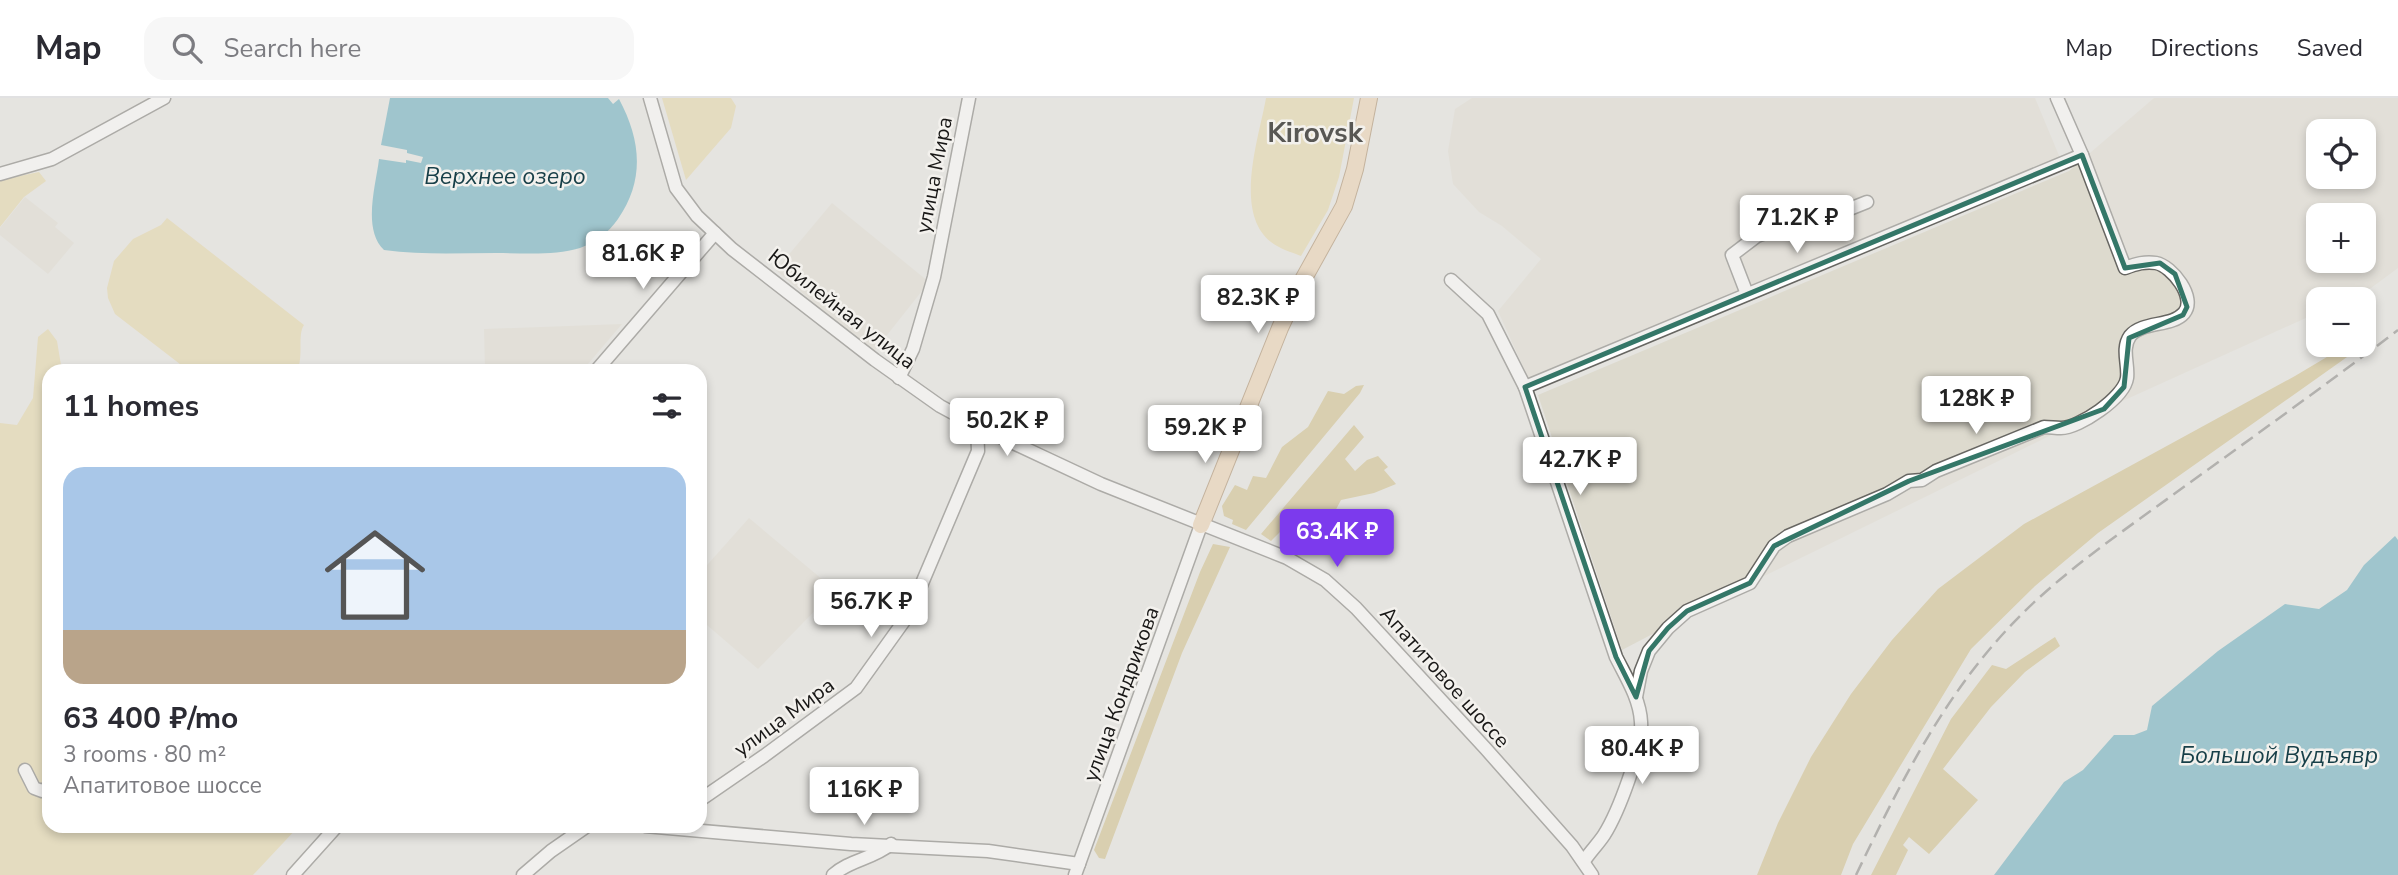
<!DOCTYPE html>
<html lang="en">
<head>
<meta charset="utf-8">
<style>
	:root { --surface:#fff; --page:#f7f7f7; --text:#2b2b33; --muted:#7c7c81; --line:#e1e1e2; --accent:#7c3aed }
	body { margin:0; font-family:"Nunito Sans",sans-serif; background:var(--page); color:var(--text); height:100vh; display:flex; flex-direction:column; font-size:26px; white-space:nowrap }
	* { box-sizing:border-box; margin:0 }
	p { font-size:23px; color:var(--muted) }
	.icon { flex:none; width:38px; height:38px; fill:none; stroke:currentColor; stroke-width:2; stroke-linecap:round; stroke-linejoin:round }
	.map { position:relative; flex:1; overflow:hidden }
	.panel { position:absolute; left:42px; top:266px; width:665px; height:469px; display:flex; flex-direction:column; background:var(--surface); border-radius:21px; box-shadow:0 4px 10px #0003 }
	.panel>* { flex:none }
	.tools { position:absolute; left:2306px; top:21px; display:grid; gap:14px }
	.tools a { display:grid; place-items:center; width:70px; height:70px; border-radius:14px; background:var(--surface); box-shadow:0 4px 10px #0003; font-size:35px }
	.price { position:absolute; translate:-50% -60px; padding:0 16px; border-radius:7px; background:#fff; color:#222; font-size:23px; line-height:46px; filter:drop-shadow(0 2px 4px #0008) }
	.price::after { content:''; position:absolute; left:50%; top:42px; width:21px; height:16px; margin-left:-10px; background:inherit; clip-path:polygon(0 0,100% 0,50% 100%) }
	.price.active { background:var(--accent); color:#fff }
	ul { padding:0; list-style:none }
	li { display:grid; align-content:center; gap:14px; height:371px; padding:0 21px }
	li span { display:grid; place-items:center; height:217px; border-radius:21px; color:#555 }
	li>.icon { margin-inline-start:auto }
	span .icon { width:126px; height:126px; fill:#fffc; stroke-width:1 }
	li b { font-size:30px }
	h2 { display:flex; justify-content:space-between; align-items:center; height:84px; padding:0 21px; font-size:30px }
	header { display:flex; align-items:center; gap:42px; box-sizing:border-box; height:98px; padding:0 35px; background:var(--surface); border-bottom:2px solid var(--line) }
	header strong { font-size:33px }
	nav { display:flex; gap:38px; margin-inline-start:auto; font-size:24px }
	.search { width:490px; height:63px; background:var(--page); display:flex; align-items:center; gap:18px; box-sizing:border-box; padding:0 24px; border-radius:21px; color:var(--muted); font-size:26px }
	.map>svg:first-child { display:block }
</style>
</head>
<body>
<header>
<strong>Map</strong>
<div class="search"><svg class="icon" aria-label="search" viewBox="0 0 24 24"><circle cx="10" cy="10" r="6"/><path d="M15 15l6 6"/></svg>Search here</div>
<nav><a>Map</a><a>Directions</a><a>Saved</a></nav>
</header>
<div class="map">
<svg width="2398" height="777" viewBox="0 0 2398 777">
	<rect width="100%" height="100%" fill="#e5e4e0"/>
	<g fill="#dddace" fill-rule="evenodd">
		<polygon points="1472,0 2035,0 2060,60 1529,282 1498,213 1541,161 1502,128 1479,114 1453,86 1448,53 1455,11"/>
		<path d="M2154,0H2398V170L2371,190L2347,201H2319V214L2096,315L1750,485L1622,552L1538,297L2069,73ZM2319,33H2364V79H2319ZM2319,117H2364V163H2319Z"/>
		<polygon points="25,99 58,125 55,129 74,145 48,176 0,137 0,130"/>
		<polygon points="832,105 929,184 872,256 776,172"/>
		<polygon points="622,226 582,273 485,273 484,231"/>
		<polygon points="749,420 835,492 758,571 700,521 700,475"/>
	</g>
	<g fill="#e3d299">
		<polygon points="662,0 731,0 736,8 731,30 686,82"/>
		<path d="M1266,0H1354L1339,79L1328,112L1301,158C1291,154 1280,151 1271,144C1233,114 1259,40 1266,0Z"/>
		<polygon points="39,74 46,83 24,99 0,129 0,82"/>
		<path d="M167,120L304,227C297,237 304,258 297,273H189L115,216L108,200L107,190L114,163L133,141L161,127Z"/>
		<polygon points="48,231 57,243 62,273 49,273 49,728 299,728 253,777 0,777 0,325 17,327 33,300 38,239"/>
	</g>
	<g fill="#c9b675">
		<polygon points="2347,247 2364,247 2098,435 2035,488 1971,551 1853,746 1841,777 1757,777 1778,725 1811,659 1851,596 1892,542 1938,491 2024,426 2295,278"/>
		<polygon points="1364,287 1360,295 1246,432 1232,426 1233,422 1224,418 1222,408 1235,387 1247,392 1253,378 1266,380 1282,349 1308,329 1328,293 1344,296 1356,288"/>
		<polygon points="1354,327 1364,339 1345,361 1355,373 1367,362 1378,358 1388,369 1384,372 1396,386 1374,395 1341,402 1333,417 1337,431 1330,442 1318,445 1291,423 1271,443 1261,436"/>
		<polygon points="1213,446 1230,449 1182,555 1105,761 1099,760 1094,752 1200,474"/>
		<polygon points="2055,539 2060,548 2025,574 1991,609 1943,671 1978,702 1929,756 1909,739 1903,747 1908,752 1896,777 1871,777 1951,621 1992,567 2006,571"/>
	</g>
	<g fill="#4ba1b5">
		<path d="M390,0H608L613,6L619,1C641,42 645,82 618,121C608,135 597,144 580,150C554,158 523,155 496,155C458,155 421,157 384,152C362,131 376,87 379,61L406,65V62L421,65L423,59L407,55V52L381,47Z"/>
		<polygon points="2395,438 2398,442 2398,777 1994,777 2064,684 2083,672 2114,637 2134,637 2147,632 2152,608 2218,553 2285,506 2319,511 2347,492 2364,467"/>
	</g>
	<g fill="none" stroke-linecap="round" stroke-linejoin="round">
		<g stroke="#676662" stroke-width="15">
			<g id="minor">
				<polyline points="650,0 676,90 697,118 732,151 875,262 940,308 977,328 1101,386 1287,460 1325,482 1356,510 1486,651 1572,748 1592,777"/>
				<polyline points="0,76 52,61 164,0"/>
				<path d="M1451,182L1488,216L1525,289L1616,559C1626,579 1640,601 1641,624C1643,650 1618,715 1604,737C1598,746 1590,754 1584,763"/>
				<polyline points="1747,196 1732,157 1757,138 1797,124 1837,116 1867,104"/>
				<polyline points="596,273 715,135"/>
				<polyline points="899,280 913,251 934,179 969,0"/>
				<polyline points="1525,289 2082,57"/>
				<path d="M1636,599L1641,573L1649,553L1668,530L1687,513L1750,485L1774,448L1788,438L1887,396L1909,383L1922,382L1936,373L2044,329C2050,329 2055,330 2061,330C2079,330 2124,300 2127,280C2129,267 2121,251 2130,238C2142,223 2172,229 2184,215C2197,200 2172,168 2156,165C2145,163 2136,166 2125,170L2082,57L2057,0"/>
				<polyline points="25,672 34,690 42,693 49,689"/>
				<polyline points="700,702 764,658 856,590 909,516 978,353 977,328"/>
				<polyline points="645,728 851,746 988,753 1079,766"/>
				<polyline points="293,777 337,728"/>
				<polyline points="523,777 551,753 587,728"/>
				<path d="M833,777C849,762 873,761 891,746"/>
				<polyline points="1075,777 1201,427"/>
			</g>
		</g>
		<g stroke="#9a774c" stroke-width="18">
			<polyline id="major" points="1201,427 1280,230 1299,189 1344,108 1355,71 1369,0"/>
		</g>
		<use href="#minor" stroke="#fff" stroke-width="12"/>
		<use href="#major" stroke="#eccca5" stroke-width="16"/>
		<path stroke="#747371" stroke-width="2.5" stroke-dasharray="14 7" stroke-linecap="butt" d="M1856,777C1897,692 1938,608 2002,537C2050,483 2112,441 2170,399C2246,344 2323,289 2398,232"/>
	</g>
	<path d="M0 0H2398V777H0ZM2082,57L2125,170L2160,165L2175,176L2187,209L2183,217L2129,240L2124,289L2104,311L1909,383L1774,448L1750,485L1687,513L1668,530L1649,553L1636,599L1616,559L1525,289Z" fill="#e5e4e0" fill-opacity=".55" fill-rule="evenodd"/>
	<path fill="none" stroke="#347768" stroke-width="5" stroke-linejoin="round" d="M2082,57L2125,170L2160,165L2175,176L2187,209L2183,217L2129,240L2124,289L2104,311L1909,383L1774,448L1750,485L1687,513L1668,530L1649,553L1636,599L1616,559L1525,289Z"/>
	<g text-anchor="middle" stroke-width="5" stroke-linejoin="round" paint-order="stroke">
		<g font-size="21" fill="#181716" stroke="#f3f1ed">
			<text transform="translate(934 77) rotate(-79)" y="7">улица Мира</text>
			<text transform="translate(842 211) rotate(38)" y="7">Юбилейная улица</text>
			<text transform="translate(1445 579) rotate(48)" y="7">Апатитовое шоссе</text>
			<text transform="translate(1121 596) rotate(-70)" y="7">улица Кондрикова</text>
			<text transform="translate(784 619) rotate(-36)" y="7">улица Мира</text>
		</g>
		<g font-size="23" font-style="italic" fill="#173f48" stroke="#f3f1ed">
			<text x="505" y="86">Верхнее озеро</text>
			<text x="2279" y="665">Большой Вудъявр</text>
		</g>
		<g font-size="28" font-weight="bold" fill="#585754" stroke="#f3f1ed">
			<text x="1315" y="44">Kirovsk</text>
		</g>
	</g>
</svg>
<div class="tools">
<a><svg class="icon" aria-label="locate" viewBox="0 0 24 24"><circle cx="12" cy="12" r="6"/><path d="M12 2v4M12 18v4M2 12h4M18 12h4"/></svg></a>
<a>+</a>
<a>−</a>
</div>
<b class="price" style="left:1797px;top:157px">71.2K ₽</b>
<b class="price" style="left:643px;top:193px">81.6K ₽</b>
<b class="price" style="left:1258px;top:237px">82.3K ₽</b>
<b class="price" style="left:1976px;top:338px">128K ₽</b>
<b class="price" style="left:1007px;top:360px">50.2K ₽</b>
<b class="price" style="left:1205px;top:367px">59.2K ₽</b>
<b class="price" style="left:1580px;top:399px">42.7K ₽</b>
<b class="price active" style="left:1337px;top:471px">63.4K ₽</b>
<b class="price" style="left:871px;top:541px">56.7K ₽</b>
<b class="price" style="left:1642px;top:688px">80.4K ₽</b>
<b class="price" style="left:864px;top:729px">116K ₽</b>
<section class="panel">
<h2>11 homes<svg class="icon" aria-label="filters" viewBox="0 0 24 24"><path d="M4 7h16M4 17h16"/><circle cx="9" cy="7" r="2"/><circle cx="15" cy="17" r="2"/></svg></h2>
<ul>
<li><span style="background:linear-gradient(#a9c7e8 75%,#b9a48a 0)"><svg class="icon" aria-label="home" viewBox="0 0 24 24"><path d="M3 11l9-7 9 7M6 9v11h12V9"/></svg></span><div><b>63 400 ₽/mo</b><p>3 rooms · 80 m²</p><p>Апатитовое шоссе</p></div></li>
</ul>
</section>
</div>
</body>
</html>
